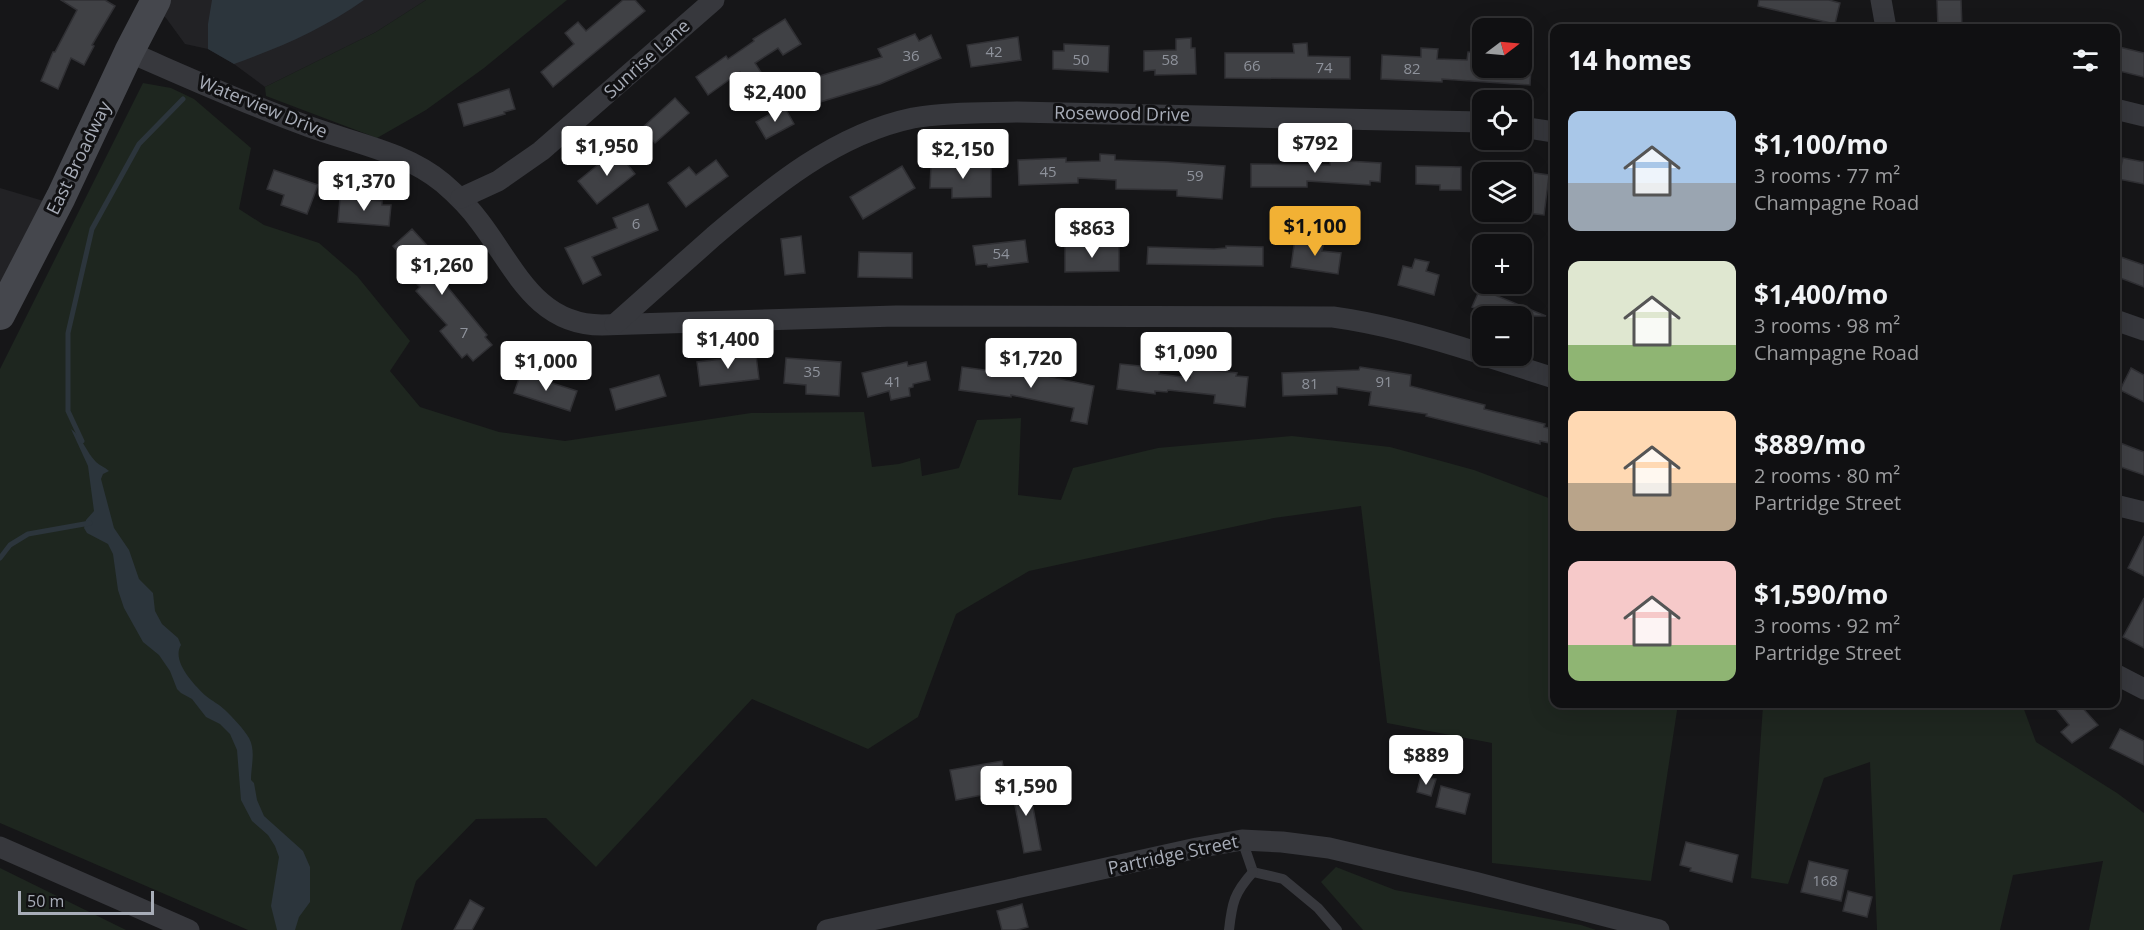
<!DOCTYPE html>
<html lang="en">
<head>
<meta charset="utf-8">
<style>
	:root { --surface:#101012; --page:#1e1e20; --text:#f1f3f6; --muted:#9c9d9f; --line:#303032; --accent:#f2b134 }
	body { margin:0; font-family:"Open Sans",sans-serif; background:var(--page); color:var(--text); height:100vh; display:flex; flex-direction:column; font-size:22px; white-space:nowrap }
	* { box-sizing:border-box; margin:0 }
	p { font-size:20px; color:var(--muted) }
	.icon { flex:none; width:33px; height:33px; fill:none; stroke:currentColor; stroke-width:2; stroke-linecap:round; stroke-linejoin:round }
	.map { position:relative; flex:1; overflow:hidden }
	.details { position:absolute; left:1550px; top:24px; width:570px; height:684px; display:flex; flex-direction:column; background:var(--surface); border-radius:12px; box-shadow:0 6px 24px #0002,0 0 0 2px var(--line) }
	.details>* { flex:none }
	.needle { width:39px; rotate:74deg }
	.controls { position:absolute; left:1472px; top:18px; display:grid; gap:12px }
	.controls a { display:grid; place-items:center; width:60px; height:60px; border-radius:12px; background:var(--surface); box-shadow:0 6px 24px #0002,0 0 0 2px var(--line); font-size:30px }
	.scale { position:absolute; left:18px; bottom:15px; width:136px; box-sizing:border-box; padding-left:6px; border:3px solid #a8adb8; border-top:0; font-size:16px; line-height:21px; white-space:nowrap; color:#a8adb8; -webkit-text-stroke:4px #111113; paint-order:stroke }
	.price { position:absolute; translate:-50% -51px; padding:0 14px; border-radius:6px; background:#fff; color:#222; font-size:20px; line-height:39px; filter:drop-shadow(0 2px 3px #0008) }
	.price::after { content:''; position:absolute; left:50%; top:36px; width:18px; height:14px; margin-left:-9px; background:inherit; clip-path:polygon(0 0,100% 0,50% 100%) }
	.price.on { background:var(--accent); color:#111 }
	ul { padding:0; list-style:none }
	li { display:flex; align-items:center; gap:18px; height:150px; padding:0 18px }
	li span { display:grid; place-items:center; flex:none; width:168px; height:120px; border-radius:12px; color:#555 }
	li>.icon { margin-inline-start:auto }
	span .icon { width:72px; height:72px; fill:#fffc; stroke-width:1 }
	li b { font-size:26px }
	h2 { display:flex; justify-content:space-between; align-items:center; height:72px; padding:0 18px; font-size:26px }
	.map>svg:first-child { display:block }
</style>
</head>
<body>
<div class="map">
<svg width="2144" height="930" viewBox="0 0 2144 930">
	<rect width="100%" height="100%" fill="#161618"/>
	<g fill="#222225">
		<polygon points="156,0 426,0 376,32 265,87 234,64 208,49 185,44 166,18 153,6"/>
		<polygon points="0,188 57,205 0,315"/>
	</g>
	<g fill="#1e261f">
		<polygon points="426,0 567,0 484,68 426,110 377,138 266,96 265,87 376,32"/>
		<polygon points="143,83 171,88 194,99 251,148 239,209 264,225 319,243 357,276 410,341 390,371 420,407 499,432 565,441 751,413 864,412 872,467 899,464 920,458 922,476 959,468 977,420 1021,418 1018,495 1061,500 1073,468 1158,448 1292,436 1390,447 1474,470 1554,500 1554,704 1678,704 1651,881 1492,863 1492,743 1387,723 1361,506 1274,518 1029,571 956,614 918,717 868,749 752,699 596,867 546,818 476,819 416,881 401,930 248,930 0,823 0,369"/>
		<polygon points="1707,704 2022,704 2036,742 2117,793 2144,813 2144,930 2089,930 2103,861 2013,875 2000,930 1877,930 1870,762 1824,778 1788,884 1751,878 1763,706"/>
		<polygon points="1336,867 1395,890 1581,925 1596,930 1363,930 1321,882"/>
		<polygon points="0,868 126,930 0,930"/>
	</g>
	<g fill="#2c353c">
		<path d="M212,0H364C323,29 281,47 234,64L208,49V24Z"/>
		<path d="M71,429C83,438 86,452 96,462C100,466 105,467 109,471L103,474L101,479L114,528L129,550L139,579L153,593L155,611L162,624L178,638L181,645C171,661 194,685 206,696C212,701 219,704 225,710C233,718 243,728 249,738C256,751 251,766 251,780L254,783L257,800L264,816L303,851L310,867V902L299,917L295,930H277L271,906L279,857L275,846L268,835L252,821L241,800L237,750L230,734L220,724L206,717L192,699L181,693L177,689L170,671L159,655L143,642L124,608L118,590L113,554L108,544L87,533L84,528L86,520L94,511L88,466Z"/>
	</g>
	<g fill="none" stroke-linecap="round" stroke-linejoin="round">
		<g stroke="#2c353c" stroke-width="5">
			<polyline points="82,441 68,411 68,333 92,229 139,144 183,99"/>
			<polyline points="0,558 10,545 28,534 90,523"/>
		</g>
	</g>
	<g fill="#404145" stroke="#303034" stroke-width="1.5">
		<polygon points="61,0 105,0 115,6 92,45 94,46 84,65 71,58 58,89 41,81 53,52 55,52 77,10"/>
		<polygon points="623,0 635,0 645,11 553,87 541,72 574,44 565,33 578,22 586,31"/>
		<polygon points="1759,0 1829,0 1840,3 1835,24 1758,6"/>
		<polygon points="1937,0 1961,0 1962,28 1938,28"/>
		<polygon points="785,19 801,44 783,55 778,48 755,63 766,80 751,90 740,72 708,95 696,77 726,56 728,59 754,41 753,39"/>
		<polygon points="915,34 919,41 931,35 941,58 880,84 820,102 813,78 882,57 878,49"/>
		<polygon points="1018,37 1021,60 971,67 967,45"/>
		<polygon points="1191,38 1191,48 1195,48 1196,74 1155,75 1155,70 1144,71 1144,51 1176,50 1176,39"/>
		<polygon points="1307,43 1308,56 1350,57 1350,79 1225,78 1225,53 1294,53 1293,44"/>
		<polygon points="1064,44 1109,46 1108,72 1053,69 1053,51 1064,51"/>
		<polygon points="2115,46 2144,53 2144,77 2115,70"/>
		<polygon points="1421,48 1438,49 1437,59 1467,60 1468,52 1482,53 1482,68 1531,68 1530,85 1442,79 1442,82 1381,79 1382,55 1421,57"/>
		<polygon points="509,89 515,109 504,112 505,114 464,126 458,104"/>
		<polygon points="675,98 689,113 655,143 642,128"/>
		<polygon points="784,106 794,124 766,139 756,122"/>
		<polygon points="616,150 635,174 597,204 578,181"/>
		<polygon points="1100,154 1115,155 1115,160 1168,162 1225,166 1222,199 1177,196 1177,190 1116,189 1116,180 1078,178 1078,183 1019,185 1018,160 1066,158 1066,162 1100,161"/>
		<polygon points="2123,158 2144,162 2144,184 2118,179"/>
		<polygon points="716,160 728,176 686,207 668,183 689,167 696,175"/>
		<polygon points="1330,160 1381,163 1380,182 1370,181 1370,185 1307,181 1307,187 1251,187 1251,164 1330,165"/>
		<polygon points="931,165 991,165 991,197 952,198 952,188 930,188"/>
		<polygon points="902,166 915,188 863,219 850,197"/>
		<polygon points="1416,166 1461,167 1461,190 1440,190 1440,185 1416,184"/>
		<polygon points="274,170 318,185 307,214 281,205 284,195 267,189"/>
		<polygon points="1521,171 1549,175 1544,215 1527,213 1528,204 1521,204"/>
		<polygon points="340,198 382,201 382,205 391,205 389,226 338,222"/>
		<polygon points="648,204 658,230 592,257 601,275 583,284 565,248 617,228 613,218"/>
		<polygon points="412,229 455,276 445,284 487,335 485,337 492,345 473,361 467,354 462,358 440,331 447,325 416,291 420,287 401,268 407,262 393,246"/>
		<polygon points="801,236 805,273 785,275 781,239"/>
		<polygon points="1295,238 1324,242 1322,251 1341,253 1338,274 1291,267"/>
		<polygon points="1025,240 1028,262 988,267 987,264 976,265 973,246"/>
		<polygon points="1065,246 1119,246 1119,271 1065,272"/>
		<polygon points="1226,246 1263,247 1263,266 1147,264 1148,247 1214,249 1226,248"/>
		<polygon points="859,252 912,253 912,278 858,277"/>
		<polygon points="2115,255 2144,265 2144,287 2115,276"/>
		<polygon points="1415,259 1429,262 1426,271 1439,275 1434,295 1398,285 1403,266 1412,268"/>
		<polygon points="1479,291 1489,295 1490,293 1546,316 1495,316 1472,307"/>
		<polygon points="756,355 759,379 700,386 697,362"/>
		<polygon points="786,358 841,362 839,396 806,394 806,385 784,383"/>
		<polygon points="907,362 908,366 926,362 930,380 913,384 913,387 909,388 910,396 891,400 889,391 868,397 862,373"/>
		<polygon points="1120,364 1160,368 1159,374 1190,378 1191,368 1237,373 1236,376 1248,377 1245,407 1214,403 1215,395 1168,390 1167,392 1155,391 1155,394 1117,389"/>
		<polygon points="962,367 1036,377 1037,374 1094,386 1087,424 1071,421 1074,408 1011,395 1011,397 959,390"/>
		<polygon points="1360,367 1411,375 1410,386 1485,405 1484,409 1545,424 1544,427 1553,429 1550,443 1540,441 1540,444 1426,416 1427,414 1369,405 1371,392 1337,387 1337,394 1283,396 1282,373 1359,370"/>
		<polygon points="2131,368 2144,375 2144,402 2120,390"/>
		<polygon points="521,373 577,391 570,411 514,393"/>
		<polygon points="659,375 666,396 616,410 610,389"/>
		<polygon points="2115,441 2144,452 2144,475 2115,465"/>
		<polygon points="2144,536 2144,576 2128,568"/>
		<polygon points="2144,598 2144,648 2123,637"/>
		<polygon points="2052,704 2079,704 2098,725 2072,743 2061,732 2069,725"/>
		<polygon points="2120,729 2144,741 2144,765 2110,748"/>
		<polygon points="1002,761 1008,790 956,800 950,770"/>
		<polygon points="1421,776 1436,779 1431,796 1417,792"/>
		<polygon points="1028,781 1041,850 1024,853 1011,784"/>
		<polygon points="1441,786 1470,794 1465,814 1436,807"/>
		<polygon points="1686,842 1738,855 1732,882 1690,871 1691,868 1680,865"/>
		<polygon points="1809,861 1848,870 1841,901 1801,892"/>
		<polygon points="1848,891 1872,897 1867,917 1843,911"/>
		<polygon points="470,900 484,908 472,930 454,930"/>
		<polygon points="1022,904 1028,927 1017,930 1002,930 997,911"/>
	</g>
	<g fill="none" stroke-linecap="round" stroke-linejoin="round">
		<g stroke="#37383d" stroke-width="10">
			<polyline points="1242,840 1253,872"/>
			<polyline points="1253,872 1283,879 1318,908 1337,930"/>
			<path d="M1229,930C1232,903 1234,893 1253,872"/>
		</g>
		<g stroke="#37383d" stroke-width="21">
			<polyline points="1881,0 1886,28"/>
			<path d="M129,52C189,78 248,105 310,127C354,143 406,152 443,183C457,195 469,207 480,222C515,268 536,325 602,325L896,316L1333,317C1384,324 1433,338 1482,354"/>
			<polyline points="2115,109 2144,116"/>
			<polyline points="1521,127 1554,132"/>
			<polyline points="461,198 498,181 541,151 714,0"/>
			<polyline points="2115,320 2144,330"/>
			<path d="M615,324C648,295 681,265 714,236C772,187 836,134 913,118C947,112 983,113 1017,112L1482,122"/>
			<polyline points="1485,356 1554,378"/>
			<polyline points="2115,505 2144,512"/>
			<polyline points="2115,674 2144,689"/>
			<polyline points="0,847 189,930"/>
			<polyline points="827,930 1197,848 1242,840 1282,842 1329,848 1474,882 1659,930"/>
		</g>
		<polyline stroke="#45474d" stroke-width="30" points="0,315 61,197 129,52 156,0"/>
	</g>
	<g text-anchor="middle" stroke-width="6" stroke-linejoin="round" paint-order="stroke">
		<g font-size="15" fill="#8e929b">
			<text x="994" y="57">42</text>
			<text x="911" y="61">36</text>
			<text x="1081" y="65">50</text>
			<text x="1170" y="65">58</text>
			<text x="1252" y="71">66</text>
			<text x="1324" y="73">74</text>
			<text x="1412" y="74">82</text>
			<text x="1048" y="177">45</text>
			<text x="1195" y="181">59</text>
			<text x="636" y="229">6</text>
			<text x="1001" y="259">54</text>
			<text x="464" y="338">7</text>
			<text x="812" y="377">35</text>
			<text x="893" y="387">41</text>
			<text x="1384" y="387">91</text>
			<text x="1310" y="389">81</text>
			<text x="1825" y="886">168</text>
		</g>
		<g font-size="18" fill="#a8adb8" stroke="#111113">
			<text transform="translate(647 59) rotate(-42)" y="6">Sunrise Lane</text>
			<text transform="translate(263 107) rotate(22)" y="6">Waterview Drive</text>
			<text transform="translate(1122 114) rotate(1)" y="6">Rosewood Drive</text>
			<text transform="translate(79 158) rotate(-64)" y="6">East Broadway</text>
			<text transform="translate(1173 855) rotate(-12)" y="6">Partridge Street</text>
		</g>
	</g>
</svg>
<div class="controls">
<a><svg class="needle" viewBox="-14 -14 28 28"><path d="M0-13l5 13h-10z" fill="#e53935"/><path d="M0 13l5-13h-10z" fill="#9c9d9f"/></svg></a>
<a><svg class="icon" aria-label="locate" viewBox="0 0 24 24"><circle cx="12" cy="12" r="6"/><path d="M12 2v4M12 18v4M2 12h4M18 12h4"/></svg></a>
<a><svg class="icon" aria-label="layers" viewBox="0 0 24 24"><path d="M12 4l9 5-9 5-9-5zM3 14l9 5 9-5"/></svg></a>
<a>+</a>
<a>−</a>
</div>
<div class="scale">50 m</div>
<b class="price" style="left:775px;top:123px">$2,400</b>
<b class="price" style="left:1315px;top:174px">$792</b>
<b class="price" style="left:607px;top:177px">$1,950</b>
<b class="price" style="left:963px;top:180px">$2,150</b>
<b class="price" style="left:364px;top:212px">$1,370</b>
<b class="price on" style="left:1315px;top:257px">$1,100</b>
<b class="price" style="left:1092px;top:259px">$863</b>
<b class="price" style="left:442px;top:296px">$1,260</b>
<b class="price" style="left:728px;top:370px">$1,400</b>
<b class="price" style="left:1186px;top:383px">$1,090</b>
<b class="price" style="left:1031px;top:389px">$1,720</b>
<b class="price" style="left:546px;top:392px">$1,000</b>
<b class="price" style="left:1426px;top:786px">$889</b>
<b class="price" style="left:1026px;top:817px">$1,590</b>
<section class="details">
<h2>14 homes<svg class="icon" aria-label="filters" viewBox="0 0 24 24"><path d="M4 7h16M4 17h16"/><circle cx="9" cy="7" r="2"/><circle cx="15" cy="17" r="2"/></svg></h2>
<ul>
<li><span style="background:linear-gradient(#a9c7e8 60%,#9aa5b1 0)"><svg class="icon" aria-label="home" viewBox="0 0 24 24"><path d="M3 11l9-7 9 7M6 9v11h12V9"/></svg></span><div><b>$1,100/mo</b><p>3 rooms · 77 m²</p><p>Champagne Road</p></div></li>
<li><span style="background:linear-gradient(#dfe7d0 70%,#8fb573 0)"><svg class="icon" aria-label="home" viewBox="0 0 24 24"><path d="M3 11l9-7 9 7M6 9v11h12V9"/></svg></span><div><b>$1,400/mo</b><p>3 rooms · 98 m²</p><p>Champagne Road</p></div></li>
<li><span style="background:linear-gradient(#ffd9b3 60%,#b9a48a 0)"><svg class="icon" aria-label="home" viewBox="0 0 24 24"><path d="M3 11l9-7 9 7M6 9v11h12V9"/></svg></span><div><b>$889/mo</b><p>2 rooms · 80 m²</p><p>Partridge Street</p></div></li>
<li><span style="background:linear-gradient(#f6c9c9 70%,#8fb573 0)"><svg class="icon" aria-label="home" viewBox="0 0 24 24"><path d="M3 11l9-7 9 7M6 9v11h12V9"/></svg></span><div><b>$1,590/mo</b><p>3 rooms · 92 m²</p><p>Partridge Street</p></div></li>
</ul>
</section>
</div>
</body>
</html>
